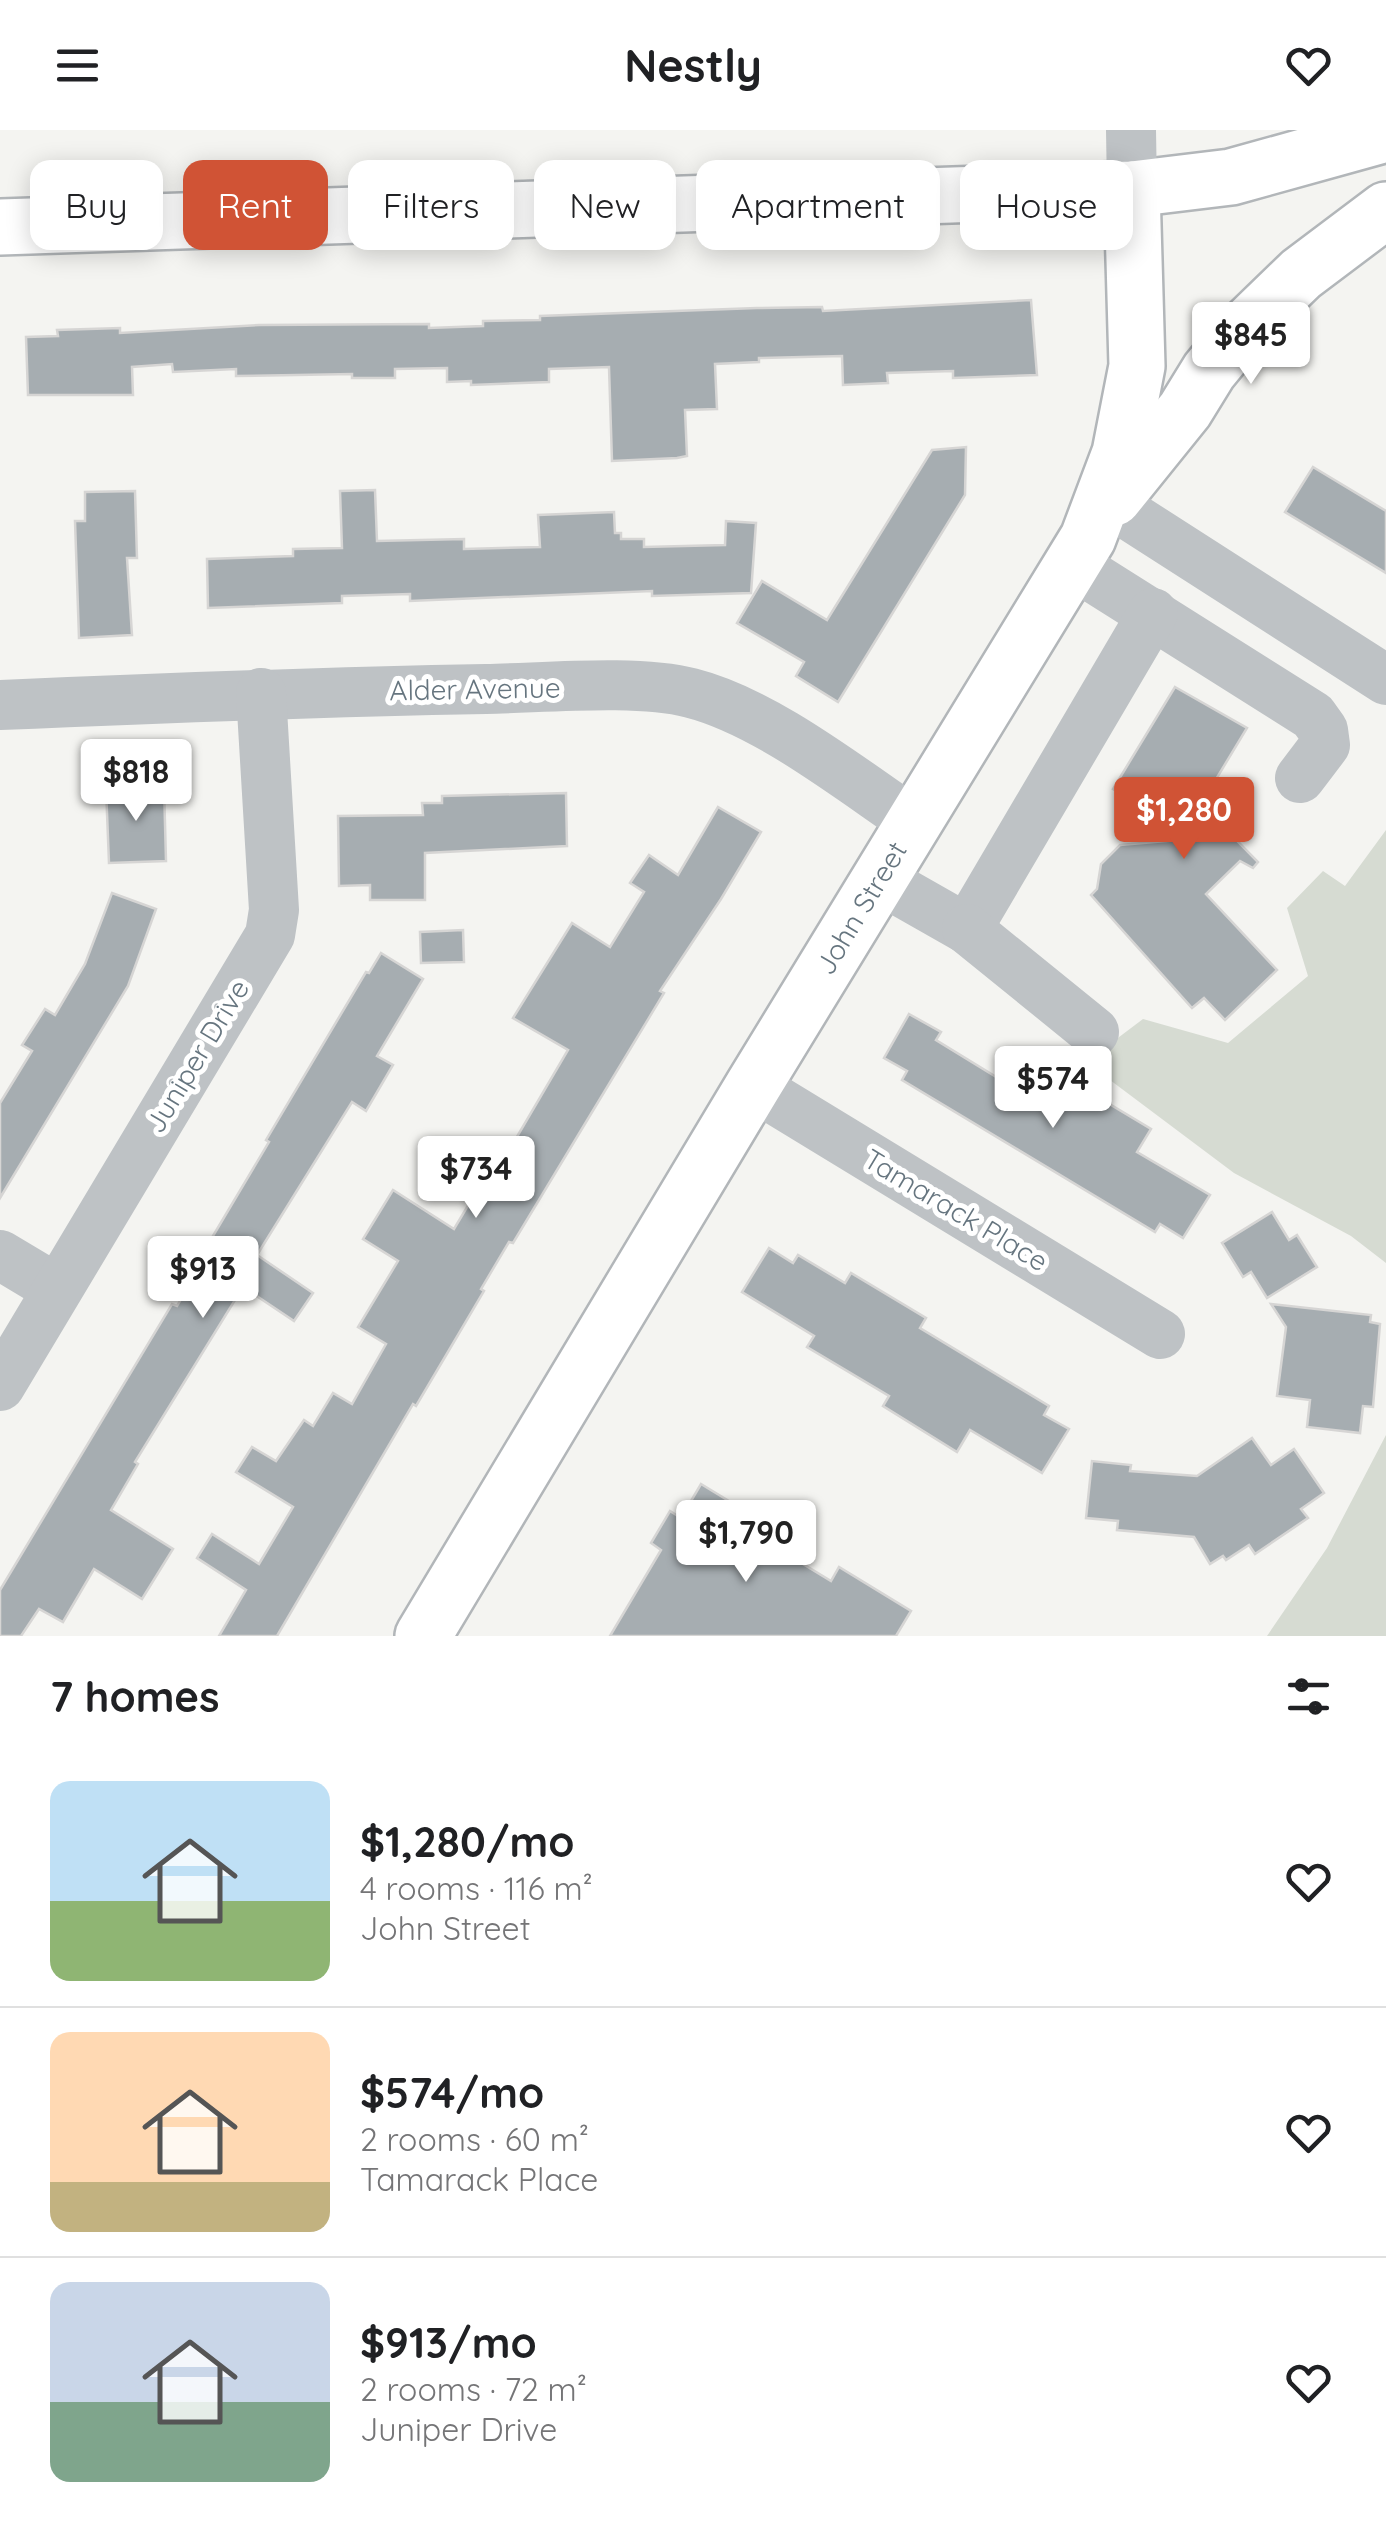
<!DOCTYPE html>
<html lang="en">
<head>
<meta charset="utf-8">
<style>
	:root { --surface:#fff; --page:#f6f6f6; --text:#202124; --muted:#757577; --line:#e0e0e0; --accent:#d05335 }
	body { margin:0; font-family:Quicksand,sans-serif; background:var(--page); color:var(--text); height:100vh; display:flex; flex-direction:column; font-size:38px; white-space:nowrap }
	* { box-sizing:border-box; margin:0 }
	p { font-size:32px; color:var(--muted) }
	.icon { flex:none; width:55px; height:55px; fill:none; stroke:currentColor; stroke-width:2; stroke-linecap:round; stroke-linejoin:round }
	.map { position:relative; height:1506px; overflow:hidden }
	.panel { display:flex; flex-direction:column; background:var(--surface); flex:1 }
	.panel>* { flex:none }
	.banner { position:absolute; left:30px; top:30px; width:1328px; height:90px; display:flex; gap:20px }
	.price { position:absolute; translate:-50% -85px; padding:0 22px; border-radius:10px; background:#fff; color:#222; font-size:32px; line-height:65px; filter:drop-shadow(0 2px 5px #0008) }
	.price::after { content:''; position:absolute; left:50%; top:60px; width:30px; height:22px; margin-left:-15px; background:inherit; clip-path:polygon(0 0,100% 0,50% 100%) }
	.price.selected { background:var(--accent); color:#fff }
	ul { padding:0; list-style:none }
	li { display:flex; align-items:center; gap:30px; height:250px; padding:0 50px }
	li+li { border-top:2px solid var(--line) }
	li span { display:grid; place-items:center; flex:none; width:280px; height:200px; border-radius:20px; color:#555 }
	li>.icon { margin-inline-start:auto }
	span .icon { width:120px; height:120px; fill:#fffc; stroke-width:1 }
	li b { font-size:42px }
	h2 { display:flex; justify-content:space-between; align-items:center; height:120px; padding:0 50px; font-size:42px }
	.chip { padding:0 35px; border-radius:20px; background:var(--surface); box-shadow:0 5px 25px #0003; font-size:35px; line-height:90px }
	.chip.selected { background:var(--accent); color:#fff }
	header { display:flex; justify-content:space-between; align-items:center; height:130px; padding:0 50px; background:var(--surface); font-size:45px; font-weight:800 }
	.map>svg:first-child { display:block }
</style>
</head>
<body>
<header><svg class="icon" aria-label="menu" viewBox="0 0 24 24"><path d="M4 6h16M4 12h16M4 18h16"/></svg>Nestly<svg class="icon" aria-label="heart" viewBox="0 0 24 24"><path d="M12 20l-8-8c-3-5 5-10 8-4 3-6 11-1 8 4z"/></svg></header>
<div class="map">
<svg width="1386" height="1506" viewBox="0 0 1386 1506">
	<rect width="100%" height="100%" fill="#f4f4f1"/>
	<g fill="#d6dbd2">
		<polygon points="1386,700 1386,1133 1351,1106 1234,1043 1086,932 1143,889 1228,913 1308,846 1287,778 1323,741 1345,756"/>
		<polygon points="1386,1305 1386,1506 1267,1506 1327,1418"/>
	</g>
	<g fill="#a6adb1" stroke="#d6d5d4" stroke-width="2.5">
		<polygon points="1031,170 1037,245 953,248 953,241 887,243 888,253 843,255 842,226 759,228 759,232 715,234 717,279 685,280 687,326 677,328 612,331 609,237 549,239 549,252 471,255 471,251 447,252 447,238 395,239 395,248 352,248 352,244 236,246 236,239 173,242 172,234 132,237 133,265 28,265 26,207 58,206 57,200 120,198 120,203 259,195 429,194 429,198 483,196 483,191 540,190 540,186 757,178 822,177 823,181"/>
		<polygon points="966,317 965,365 838,572 796,546 804,532 737,493 762,451 827,490 932,320"/>
		<polygon points="1313,337 1386,381 1386,443 1285,382"/>
		<polygon points="375,360 377,411 464,409 464,419 540,417 538,385 614,382 615,403 621,403 621,409 644,409 644,417 725,415 726,391 756,393 751,463 652,466 652,461 410,471 410,464 342,466 342,473 208,478 207,429 293,426 293,419 342,418 340,361"/>
		<polygon points="135,361 137,428 127,428 132,505 79,508 75,391 85,391 85,362"/>
		<polygon points="1175,557 1247,598 1201,674 1258,732 1253,738 1240,731 1206,764 1277,840 1225,890 1204,868 1192,878 1091,765 1097,759 1101,734 1120,715 1200,708 1113,659"/>
		<polygon points="164,656 166,731 109,733 106,658"/>
		<polygon points="566,663 567,716 425,723 425,770 370,770 370,755 339,756 338,686 423,685 422,673 442,673 442,666"/>
		<polygon points="718,677 761,702 721,769 660,861 664,863 577,1007 513,1113 509,1112 481,1159 484,1161 445,1227 416,1276 413,1274 277,1506 219,1506 246,1460 197,1428 212,1404 259,1434 293,1377 236,1342 252,1317 276,1331 304,1290 313,1296 333,1263 352,1274 386,1214 358,1197 398,1131 363,1109 393,1060 454,1099 482,1052 488,1056 568,920 513,888 572,793 610,817 644,762 630,753 649,725 678,745"/>
		<polygon points="112,763 156,779 128,856 0,1068 0,973 32,921 22,915 45,879 55,885 85,834"/>
		<polygon points="463,800 464,832 421,833 420,802"/>
		<polygon points="381,823 423,849 377,926 393,935 366,981 352,972 257,1125 313,1163 294,1191 243,1157 135,1332 138,1334 111,1380 173,1419 142,1469 94,1439 63,1492 39,1479 21,1506 0,1506 0,1460 172,1174 177,1176 208,1124 204,1121 269,1012 266,1010 366,842 369,843"/>
		<polygon points="909,884 941,902 936,910 1011,956 1016,948 1062,976 1076,954 1151,999 1137,1022 1210,1065 1183,1108 1160,1094 1155,1102 902,950 907,941 884,928"/>
		<polygon points="1272,1082 1289,1110 1297,1105 1317,1137 1267,1168 1251,1142 1243,1147 1222,1113"/>
		<polygon points="769,1118 793,1133 798,1125 845,1153 851,1143 926,1188 920,1198 1049,1276 1044,1285 1069,1299 1042,1343 970,1300 957,1322 883,1276 889,1266 807,1217 814,1206 742,1162"/>
		<polygon points="1271,1174 1371,1185 1370,1192 1380,1194 1373,1277 1363,1276 1360,1303 1307,1297 1310,1270 1277,1266 1286,1197"/>
		<polygon points="1252,1308 1271,1335 1294,1319 1324,1363 1301,1379 1308,1388 1255,1424 1249,1415 1226,1430 1223,1426 1210,1434 1194,1407 1117,1400 1118,1391 1086,1388 1092,1331 1131,1335 1130,1341 1197,1346"/>
		<polygon points="701,1354 760,1390 752,1403 831,1451 839,1437 911,1481 896,1506 610,1506 661,1420 651,1413 670,1381 681,1388"/>
	</g>
	<g fill="none" stroke-linecap="round" stroke-linejoin="round">
		<g stroke="#b2b6b9" stroke-width="60">
			<g id="major">
				<polyline points="0,97 1132,59 1231,47 1386,4"/>
				<polyline points="1114,368 1185,280 1209,241 1241,202 1301,144 1386,80"/>
				<polyline points="423,1506 753,956 1088,408 1120,323 1137,236 1132,59"/>
			</g>
		</g>
		<g stroke="#bec2c5" stroke-width="50">
			<polyline points="1131,0 1132,59"/>
			<polyline points="1110,373 1386,550"/>
			<polyline points="1072,434 1313,586 1323,600 1325,615 1300,648"/>
			<path d="M0,575C162,568 324,562 486,559C544,558 637,549 691,563C766,582 850,649 914,692"/>
			<polyline points="879,749 967,799 1153,483"/>
			<polyline points="967,799 1094,902"/>
			<polyline points="753,956 1160,1204"/>
			<polyline points="0,1125 57,1159"/>
			<polyline points="0,1256 270,805 274,780 261,563"/>
		</g>
		<use href="#major" stroke="#fff" stroke-width="55"/>
	</g>
	<g text-anchor="middle" stroke-width="10" stroke-linejoin="round" paint-order="stroke">
		<g font-size="28" fill="#66757f" stroke="#fff">
			<text transform="translate(475 559) rotate(-1)" y="10">Alder Avenue</text>
			<text transform="translate(861 778) rotate(-59)" y="10">John Street</text>
			<text transform="translate(197 926) rotate(-59)" y="10">Juniper Drive</text>
			<text transform="translate(956 1080) rotate(31)" y="10">Tamarack Place</text>
		</g>
	</g>
</svg>
<b class="price" style="left:1251px;top:257px">$845</b>
<b class="price" style="left:136px;top:694px">$818</b>
<b class="price selected" style="left:1184px;top:732px">$1,280</b>
<b class="price" style="left:1053px;top:1001px">$574</b>
<b class="price" style="left:476px;top:1091px">$734</b>
<b class="price" style="left:203px;top:1191px">$913</b>
<b class="price" style="left:746px;top:1455px">$1,790</b>
<div class="banner">
<a class="chip">Buy</a>
<a class="chip selected">Rent</a>
<a class="chip">Filters</a>
<a class="chip">New</a>
<a class="chip">Apartment</a>
<a class="chip">House</a>
</div>
</div>
<section class="panel">
<h2>7 homes<svg class="icon" aria-label="filters" viewBox="0 0 24 24"><path d="M4 7h16M4 17h16"/><circle cx="9" cy="7" r="2"/><circle cx="15" cy="17" r="2"/></svg></h2>
<ul>
<li><span style="background:linear-gradient(#bfe0f5 60%,#8fb573 0)"><svg class="icon" aria-label="home" viewBox="0 0 24 24"><path d="M3 11l9-7 9 7M6 9v11h12V9"/></svg></span><div><b>$1,280/mo</b><p>4 rooms · 116 m²</p><p>John Street</p></div><svg class="icon" aria-label="heart" viewBox="0 0 24 24"><path d="M12 20l-8-8c-3-5 5-10 8-4 3-6 11-1 8 4z"/></svg></li>
<li><span style="background:linear-gradient(#ffd9b3 75%,#c2b280 0)"><svg class="icon" aria-label="home" viewBox="0 0 24 24"><path d="M3 11l9-7 9 7M6 9v11h12V9"/></svg></span><div><b>$574/mo</b><p>2 rooms · 60 m²</p><p>Tamarack Place</p></div><svg class="icon" aria-label="heart" viewBox="0 0 24 24"><path d="M12 20l-8-8c-3-5 5-10 8-4 3-6 11-1 8 4z"/></svg></li>
<li><span style="background:linear-gradient(#c9d6e8 60%,#7fa58c 0)"><svg class="icon" aria-label="home" viewBox="0 0 24 24"><path d="M3 11l9-7 9 7M6 9v11h12V9"/></svg></span><div><b>$913/mo</b><p>2 rooms · 72 m²</p><p>Juniper Drive</p></div><svg class="icon" aria-label="heart" viewBox="0 0 24 24"><path d="M12 20l-8-8c-3-5 5-10 8-4 3-6 11-1 8 4z"/></svg></li>
</ul>
</section>
</body>
</html>
